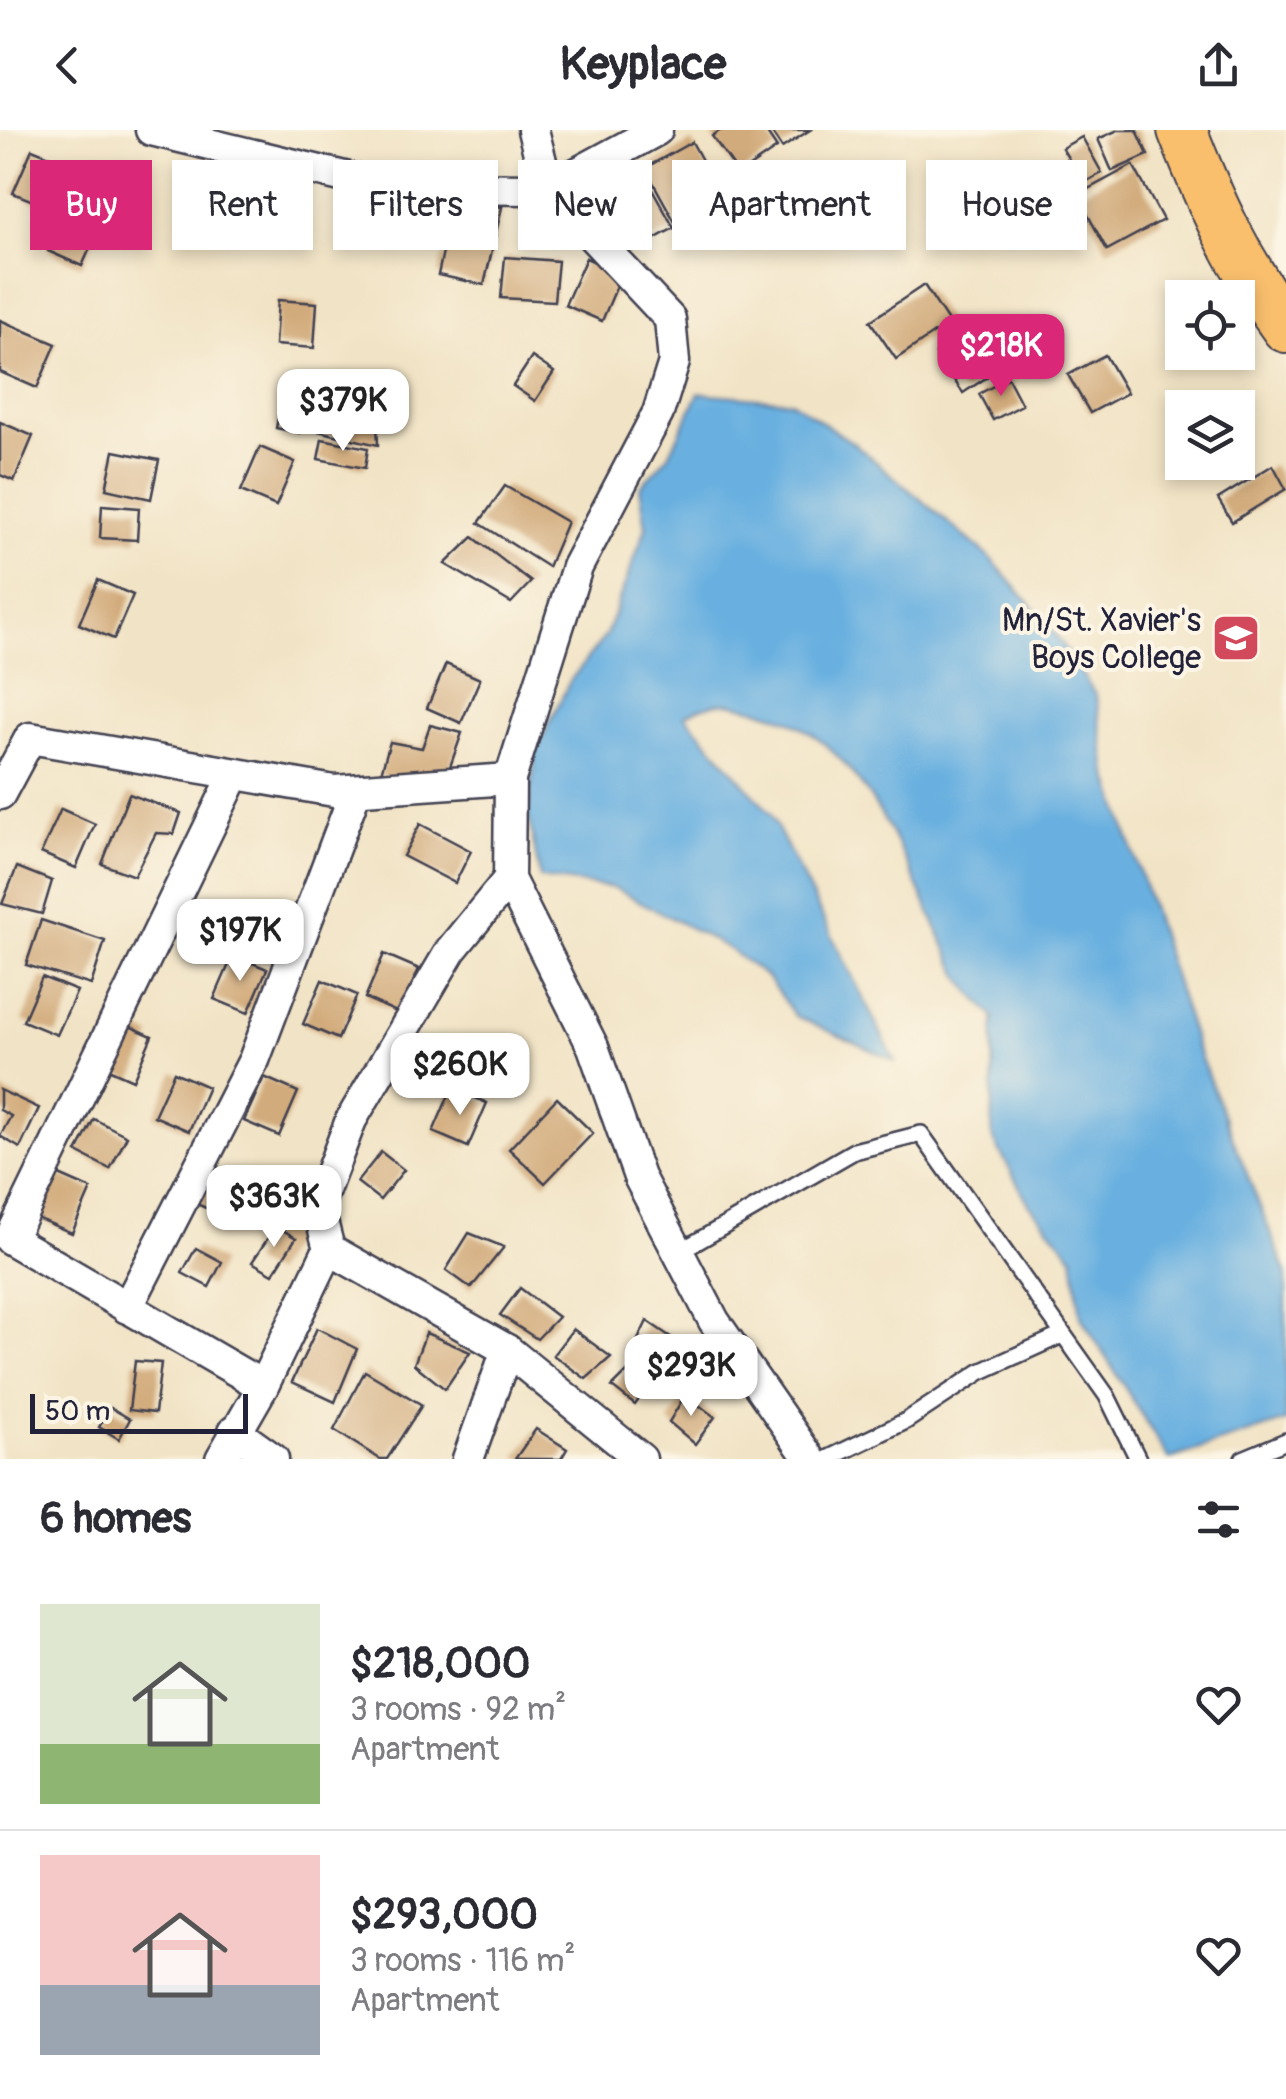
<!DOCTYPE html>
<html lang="en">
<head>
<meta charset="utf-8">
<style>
	:root { --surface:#fff; --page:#f7f7f7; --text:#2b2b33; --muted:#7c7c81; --line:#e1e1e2; --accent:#db2777 }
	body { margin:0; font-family:Pangolin,sans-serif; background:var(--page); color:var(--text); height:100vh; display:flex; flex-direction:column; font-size:38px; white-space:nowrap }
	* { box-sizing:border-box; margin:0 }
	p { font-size:32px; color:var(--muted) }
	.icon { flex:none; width:55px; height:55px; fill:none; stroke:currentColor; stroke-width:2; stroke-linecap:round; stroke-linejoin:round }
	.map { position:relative; height:1329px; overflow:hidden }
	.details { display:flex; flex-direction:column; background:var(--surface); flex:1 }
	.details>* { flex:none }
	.hud { position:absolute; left:30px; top:30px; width:1228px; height:90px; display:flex; gap:20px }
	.buttons { position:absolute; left:1165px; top:150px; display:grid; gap:20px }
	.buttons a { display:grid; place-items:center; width:90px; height:90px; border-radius:0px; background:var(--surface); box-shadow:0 5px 15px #0003; font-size:50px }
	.scale { position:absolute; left:30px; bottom:25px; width:218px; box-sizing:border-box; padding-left:10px; border:5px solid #22223b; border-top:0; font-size:28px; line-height:35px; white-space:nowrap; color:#22223b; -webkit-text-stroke:8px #fcf5e5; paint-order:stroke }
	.price { position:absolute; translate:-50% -85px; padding:0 22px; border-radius:20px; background:#fff; color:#222; font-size:32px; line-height:65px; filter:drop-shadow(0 2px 5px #0008) }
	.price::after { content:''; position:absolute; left:50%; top:60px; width:30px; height:22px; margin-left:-15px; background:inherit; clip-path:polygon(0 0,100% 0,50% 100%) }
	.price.selected { background:var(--accent); color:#fff }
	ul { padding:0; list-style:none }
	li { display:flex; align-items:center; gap:30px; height:250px; padding:0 40px }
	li+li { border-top:2px solid var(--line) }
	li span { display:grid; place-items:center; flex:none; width:280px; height:200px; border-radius:0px; color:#555 }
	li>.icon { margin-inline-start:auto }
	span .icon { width:120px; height:120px; fill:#fffc; stroke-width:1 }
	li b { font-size:42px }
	h2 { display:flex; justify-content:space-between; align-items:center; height:120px; padding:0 40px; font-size:42px }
	.chip { padding:0 35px; border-radius:0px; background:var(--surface); box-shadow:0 5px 15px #0003; font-size:35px; line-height:90px }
	.chip.selected { background:var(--accent); color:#fff }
	header { display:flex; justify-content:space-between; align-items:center; height:130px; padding:0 40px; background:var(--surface); font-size:45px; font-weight:700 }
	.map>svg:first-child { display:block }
</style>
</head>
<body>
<header><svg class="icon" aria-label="back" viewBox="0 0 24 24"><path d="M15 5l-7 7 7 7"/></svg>Keyplace<svg class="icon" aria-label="share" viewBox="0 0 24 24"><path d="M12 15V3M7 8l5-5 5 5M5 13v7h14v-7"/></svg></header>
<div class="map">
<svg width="1286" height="1329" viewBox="0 0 1286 1329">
	<rect width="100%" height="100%" fill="#fcf5e5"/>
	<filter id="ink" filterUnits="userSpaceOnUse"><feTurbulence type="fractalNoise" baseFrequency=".01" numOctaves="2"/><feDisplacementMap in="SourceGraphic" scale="20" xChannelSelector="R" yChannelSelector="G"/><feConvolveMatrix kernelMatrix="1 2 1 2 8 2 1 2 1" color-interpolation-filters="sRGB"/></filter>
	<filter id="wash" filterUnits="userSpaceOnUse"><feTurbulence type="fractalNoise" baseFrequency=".0048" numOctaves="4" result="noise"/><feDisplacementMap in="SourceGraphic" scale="40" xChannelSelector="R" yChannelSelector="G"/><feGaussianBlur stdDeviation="2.25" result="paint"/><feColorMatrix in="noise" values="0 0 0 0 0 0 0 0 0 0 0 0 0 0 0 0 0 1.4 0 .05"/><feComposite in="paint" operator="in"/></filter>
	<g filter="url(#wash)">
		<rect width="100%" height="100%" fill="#f1e3c5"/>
		<path fill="#69b0e0" stroke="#46698e" stroke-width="2.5" d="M699,263L791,271L856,315L988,426L1050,496L1096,566L1107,641L1196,916L1286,1142V1291L1169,1329L1081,1187L1073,1126L1029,1074L992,1007L994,887C983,874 968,861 960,846C912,756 871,605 759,580C722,571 720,569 685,585L770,683L895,931L795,886L767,847L726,817L614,758L540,748L528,683L536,621L570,551L606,505L646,398L640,357L669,325Z"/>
		<g id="blocks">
			<g fill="#d2ab7b">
				<polygon points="721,0 765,0 777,18 739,44 712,6"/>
				<polygon points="770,0 810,0 782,18"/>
				<polygon points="1118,0 1137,0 1148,25 1112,41 1098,9"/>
				<polygon points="1082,7 1102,43 1083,53 1062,18"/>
				<polygon points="692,12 722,67 675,92 645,38"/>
				<polygon points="32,19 67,33 48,77 13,63"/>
				<polygon points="1133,35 1163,90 1107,120 1077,65"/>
				<polygon points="641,39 674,98 634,120 600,61"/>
				<polygon points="742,61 759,96 718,117 700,82"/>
				<polygon points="455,67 502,77 484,155 438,145"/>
				<polygon points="67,77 102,92 82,136 48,121"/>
				<polygon points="505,127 558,131 554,171 501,168"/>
				<polygon points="586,128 622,144 602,191 565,175"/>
				<polygon points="924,155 949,193 896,229 870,191"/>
				<polygon points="278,170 317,173 314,218 275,215"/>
				<polygon points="0,190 56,214 37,258 0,242"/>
				<polygon points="971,200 998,240 963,263 936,224"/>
				<polygon points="1105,225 1127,263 1090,283 1068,245"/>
				<polygon points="532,227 554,242 535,271 513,256"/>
				<polygon points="1008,248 1022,275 993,290 979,264"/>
				<polygon points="283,264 307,269 300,303 276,298"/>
				<polygon points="323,272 376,273 378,315 309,299"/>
				<polygon points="0,292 33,306 14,351 0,345"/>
				<polygon points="322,309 368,318 365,338 318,329"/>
				<polygon points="260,317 295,332 276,376 241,361"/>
				<polygon points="114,321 159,330 151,369 106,359"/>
				<polygon points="1273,335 1286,359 1232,392 1218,369"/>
				<polygon points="505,356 567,392 548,437 479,393"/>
				<polygon points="102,375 139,378 137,410 100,408"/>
				<polygon points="473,407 531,452 511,473 445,434"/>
				<polygon points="98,450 133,465 114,509 79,494"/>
				<polygon points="446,534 480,549 461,593 427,578"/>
				<polygon points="430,595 462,603 446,648 380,646 390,612 422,618"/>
				<polygon points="129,664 181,683 174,704 156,703 134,746 102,734"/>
				<polygon points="61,679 95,694 76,738 41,723"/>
				<polygon points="420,694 471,721 455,753 403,726"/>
				<polygon points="17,737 52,751 42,784 2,774"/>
				<polygon points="199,782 233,798 220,826 185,810"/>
				<polygon points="41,790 105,811 91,855 26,835"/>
				<polygon points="384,824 419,839 399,883 365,868"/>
				<polygon points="233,825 267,839 248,883 214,869"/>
				<polygon points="42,847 77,861 57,905 23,891"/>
				<polygon points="322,850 357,865 338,909 303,894"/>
				<polygon points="118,891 152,906 133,950 99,935"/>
				<polygon points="174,942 208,957 189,1001 154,986"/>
				<polygon points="264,947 298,962 279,1006 244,991"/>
				<polygon points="452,958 487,973 468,1017 433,1002"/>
				<polygon points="0,960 39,978 20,1018 0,1006 11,986 0,980"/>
				<polygon points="557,968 593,1003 545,1053 509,1019"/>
				<polygon points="94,989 127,1006 110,1039 77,1022"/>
				<polygon points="381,1022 404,1040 380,1070 357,1052"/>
				<polygon points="213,1038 255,1058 239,1093 197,1074"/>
				<polygon points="57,1044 91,1059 72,1103 37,1088"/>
				<polygon points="276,1096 296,1108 273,1144 252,1132"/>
				<polygon points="469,1103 504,1117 471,1158 446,1140"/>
				<polygon points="196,1118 222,1132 209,1157 182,1143"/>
				<polygon points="520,1158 558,1187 537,1209 500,1185"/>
				<polygon points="647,1191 687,1218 668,1246 632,1222"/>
				<polygon points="317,1198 357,1219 335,1272 292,1252"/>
				<polygon points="573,1199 611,1227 586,1249 553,1225"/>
				<polygon points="426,1203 470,1222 445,1259 414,1234"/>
				<polygon points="135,1231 161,1233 155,1283 129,1280"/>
				<polygon points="365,1241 422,1275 387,1329 380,1329 334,1300"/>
				<polygon points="627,1242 651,1252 635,1275 612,1257"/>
				<polygon points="685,1265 715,1287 695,1314 669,1292"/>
				<polygon points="111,1278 130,1289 119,1309 99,1297"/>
				<polygon points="536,1299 567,1319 561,1329 515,1329"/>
			</g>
		</g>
	</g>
	<g filter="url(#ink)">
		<use href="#blocks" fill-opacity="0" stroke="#413f50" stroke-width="2.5"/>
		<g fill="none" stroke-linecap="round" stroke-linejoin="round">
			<g stroke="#413f50" stroke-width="20">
				<g id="service">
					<polyline points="679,1122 854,1021 921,1004 1107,1266 1138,1329"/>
					<polyline points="827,1329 906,1291 980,1242 1062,1205"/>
					<polyline points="1243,1329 1286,1311"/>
				</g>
			</g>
			<g stroke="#413f50" stroke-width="35">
				<g id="minor">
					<polyline points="151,0 390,58 548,59 657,0"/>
					<polyline points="533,0 548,59 670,189 674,232 658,283 577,437 510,649 509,749 593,917 639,1047 714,1191 810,1329"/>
					<polyline points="235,644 10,1109 263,1256"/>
					<polyline points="0,664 30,608 334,661 510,649"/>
					<polyline points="329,1119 507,1220 641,1329"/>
					<polyline points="127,1178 254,930 356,660"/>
					<polyline points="234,1301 273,1329"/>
					<polyline points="221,1329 263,1256 329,1119 318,1076 351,990 451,820 509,749"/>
					<polyline points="468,1329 507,1220"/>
				</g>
			</g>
			<g stroke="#413f50" stroke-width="52">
				<path id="trunk" d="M1182,0C1211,75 1238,133 1286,198"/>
			</g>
			<use href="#service" stroke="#fff" stroke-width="15"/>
			<use href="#minor" stroke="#fff" stroke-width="30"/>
			<use href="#trunk" stroke="#f9bf6d" stroke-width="48"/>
		</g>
	</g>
	<defs>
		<g id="school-square" transform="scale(2.5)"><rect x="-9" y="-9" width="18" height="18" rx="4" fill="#d1495b" stroke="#fcf5e5"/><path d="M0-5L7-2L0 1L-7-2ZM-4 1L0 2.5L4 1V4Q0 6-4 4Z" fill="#fff"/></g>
	</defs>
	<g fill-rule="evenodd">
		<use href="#school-square" x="1236" y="508"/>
	</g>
	<g text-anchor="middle" stroke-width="8" stroke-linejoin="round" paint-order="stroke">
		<g font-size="32" fill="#22223b" stroke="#fcf5e5" text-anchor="end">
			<text x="1201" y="501">Mn/St. Xavier's<tspan x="1201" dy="37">Boys College</tspan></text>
		</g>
	</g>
</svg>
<div class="buttons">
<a><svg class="icon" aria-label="locate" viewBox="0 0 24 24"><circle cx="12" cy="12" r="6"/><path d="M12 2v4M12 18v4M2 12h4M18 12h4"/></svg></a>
<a><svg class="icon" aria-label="layers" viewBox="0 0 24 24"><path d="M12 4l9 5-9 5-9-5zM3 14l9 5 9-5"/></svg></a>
</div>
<div class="scale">50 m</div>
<b class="price selected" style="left:1001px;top:269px">$218K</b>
<b class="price" style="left:343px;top:324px">$379K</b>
<b class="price" style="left:240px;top:854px">$197K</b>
<b class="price" style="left:460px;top:988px">$260K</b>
<b class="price" style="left:274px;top:1120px">$363K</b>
<b class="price" style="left:691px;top:1289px">$293K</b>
<div class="hud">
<a class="chip selected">Buy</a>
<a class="chip">Rent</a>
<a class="chip">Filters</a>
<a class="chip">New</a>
<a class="chip">Apartment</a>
<a class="chip">House</a>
</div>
</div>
<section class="details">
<h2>6 homes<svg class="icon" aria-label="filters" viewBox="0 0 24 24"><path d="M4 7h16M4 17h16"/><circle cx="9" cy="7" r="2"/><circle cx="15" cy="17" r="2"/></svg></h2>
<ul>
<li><span style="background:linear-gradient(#dfe7d0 70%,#8fb573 0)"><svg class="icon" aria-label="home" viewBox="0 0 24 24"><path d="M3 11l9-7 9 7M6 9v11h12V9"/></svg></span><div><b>$218,000</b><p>3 rooms · 92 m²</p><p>Apartment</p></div><svg class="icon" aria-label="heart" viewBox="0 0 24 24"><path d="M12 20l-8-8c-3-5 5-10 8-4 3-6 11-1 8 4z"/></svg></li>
<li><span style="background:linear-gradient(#f6c9c9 65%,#9aa5b1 0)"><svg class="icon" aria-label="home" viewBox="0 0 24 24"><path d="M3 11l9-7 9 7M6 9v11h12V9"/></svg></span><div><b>$293,000</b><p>3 rooms · 116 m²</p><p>Apartment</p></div><svg class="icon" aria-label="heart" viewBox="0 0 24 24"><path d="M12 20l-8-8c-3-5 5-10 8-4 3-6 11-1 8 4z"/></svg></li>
</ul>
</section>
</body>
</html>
